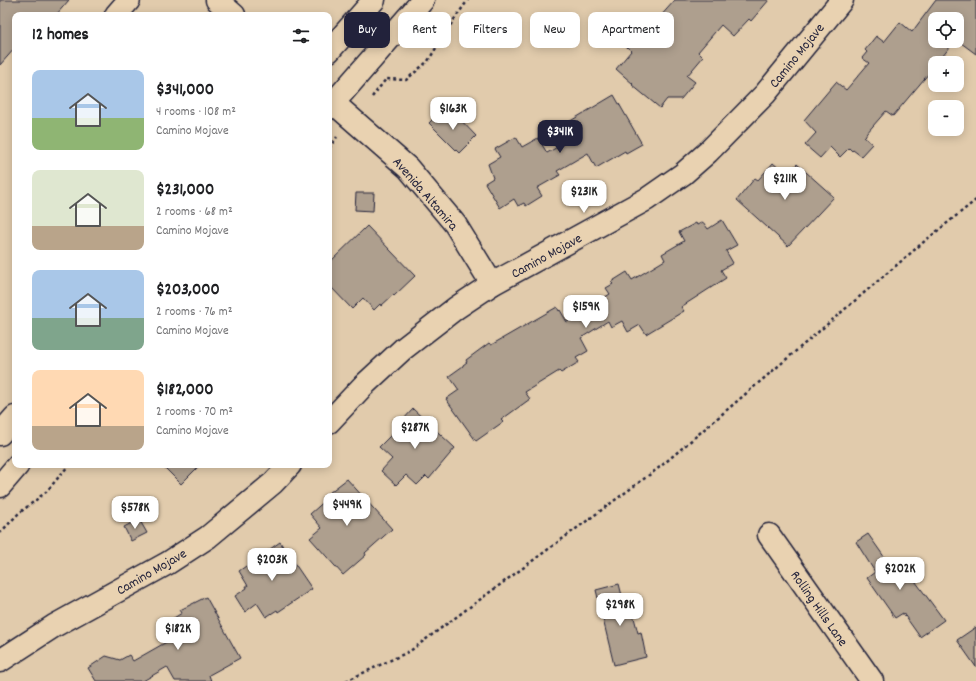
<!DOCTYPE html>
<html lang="en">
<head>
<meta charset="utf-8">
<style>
	:root { --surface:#fff; --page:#f2f2f2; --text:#202124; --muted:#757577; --accent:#22223b }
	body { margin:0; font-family:Dekko,sans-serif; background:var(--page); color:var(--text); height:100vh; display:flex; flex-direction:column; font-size:15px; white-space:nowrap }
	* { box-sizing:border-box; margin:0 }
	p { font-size:13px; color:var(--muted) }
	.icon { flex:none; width:22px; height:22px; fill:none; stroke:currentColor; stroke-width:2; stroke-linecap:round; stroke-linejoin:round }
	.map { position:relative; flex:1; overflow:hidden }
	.panel { position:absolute; left:12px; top:12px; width:320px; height:456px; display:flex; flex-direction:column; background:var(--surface); border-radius:8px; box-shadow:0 2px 10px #0003 }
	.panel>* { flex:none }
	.hud { position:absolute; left:344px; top:12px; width:380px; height:36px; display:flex; gap:8px }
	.fabs { position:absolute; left:928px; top:12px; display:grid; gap:8px }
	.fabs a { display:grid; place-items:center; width:36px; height:36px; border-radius:8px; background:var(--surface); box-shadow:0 2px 10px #0003; font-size:20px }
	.price { position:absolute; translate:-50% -34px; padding:0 9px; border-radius:8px; background:#fff; color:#222; font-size:13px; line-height:26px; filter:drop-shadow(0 1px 2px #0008) }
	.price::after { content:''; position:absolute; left:50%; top:24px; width:12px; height:9px; margin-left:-6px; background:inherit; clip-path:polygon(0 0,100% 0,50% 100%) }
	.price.current { background:var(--accent); color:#fff }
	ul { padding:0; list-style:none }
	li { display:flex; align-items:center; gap:12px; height:100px; padding:0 20px }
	li span { display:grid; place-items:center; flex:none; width:112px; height:80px; border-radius:8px; color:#555 }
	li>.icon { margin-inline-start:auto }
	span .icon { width:48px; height:48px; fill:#fffc; stroke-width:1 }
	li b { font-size:17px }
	h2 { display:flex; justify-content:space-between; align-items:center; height:48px; padding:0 20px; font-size:17px }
	.tag { padding:0 14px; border-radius:8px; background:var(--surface); box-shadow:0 2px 10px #0003; font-size:14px; line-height:36px }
	.tag.current { background:var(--accent); color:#fff }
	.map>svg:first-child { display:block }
</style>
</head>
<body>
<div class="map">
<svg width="976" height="681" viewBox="0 0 976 681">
	<rect width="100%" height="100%" fill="#e1cbac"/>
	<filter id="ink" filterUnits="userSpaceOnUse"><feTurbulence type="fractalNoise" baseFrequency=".025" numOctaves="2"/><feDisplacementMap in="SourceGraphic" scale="8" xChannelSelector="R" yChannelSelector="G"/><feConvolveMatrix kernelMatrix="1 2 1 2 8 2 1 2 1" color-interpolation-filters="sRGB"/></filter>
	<g filter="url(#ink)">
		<g fill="#ae9f8e" stroke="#22223b">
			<polygon points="0,0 69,0 56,15 15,15 15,48 0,65"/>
			<polygon points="675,0 769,0 751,21 749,19 733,36 721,25 698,52 703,57 687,76 695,82 681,99 667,99 660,108 632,85 633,84 616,69 631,51 626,46 641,27 644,29 655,16 658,19"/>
			<polygon points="936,0 976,0 976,54 957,40 957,19 935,19 935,41 955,41 937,63 935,63 935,66 893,116 886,111 866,134 866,135 864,137 872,144 861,156 853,150 852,151 849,148 840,157 830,147 820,158 805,145 816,133 804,120 836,82 846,90 869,63 862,58 867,52 865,50 876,36 884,42 900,22 912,32"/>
			<polygon points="614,95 642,144 626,153 625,151 596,168 588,153 557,171 560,175 537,188 542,196 526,206 524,203 518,206 514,199 500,208 485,183 493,178 488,164 500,157 495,149 516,137 522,147 538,138 547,153 575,137 567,123"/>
			<polygon points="441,111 452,121 457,116 476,136 459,153 429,123"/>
			<polygon points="773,163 787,175 797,164 834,197 788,246 737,200 755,178 758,180"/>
			<polygon points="356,193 374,193 373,211 355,210"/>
			<polygon points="722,220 737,245 726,251 733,263 721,270 726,278 681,307 684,311 646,334 640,325 628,332 622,321 611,327 608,321 581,338 588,351 576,358 579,362 561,373 559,371 525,392 530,399 501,420 503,422 476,441 446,399 459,390 449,376 463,366 463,365 467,362 466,360 489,343 491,345 557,307 559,311 560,310 567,322 598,304 597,302 610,294 606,288 613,284 611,282 627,272 632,280 665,260 662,254 684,241 679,232 696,223 697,225 703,222 708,229"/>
			<polygon points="367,226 415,276 394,296 393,295 381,306 380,304 374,310 363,298 352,309 329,285 329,263"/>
			<polygon points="413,409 455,448 429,479 426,476 417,485 406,475 396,485 381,471 392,459 379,447 403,423 401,422"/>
			<polygon points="162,465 200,465 181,484"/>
			<polygon points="347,479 392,529 365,553 366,555 343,575 310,538 322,528 310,514 327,499 325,496"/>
			<polygon points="139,519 147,533 131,541 124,527"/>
			<polygon points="868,534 897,575 907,570 944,620 920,637 903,613 895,618 867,578 875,572 856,542"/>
			<polygon points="280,542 312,589 278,612 277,610 266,617 257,603 245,612 235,596 247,588 246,586 248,586 239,571"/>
			<polygon points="619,584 626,611 632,610 638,633 641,632 646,657 614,665 596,590"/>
			<polygon points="206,597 240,658 209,675 211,681 175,681 167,667 143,681 96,681 88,668 106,656 120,660 129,655 133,661 170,640 162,625 182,613 180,610"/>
			<polygon points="976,627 976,667 957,640"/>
		</g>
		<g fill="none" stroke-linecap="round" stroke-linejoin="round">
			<g stroke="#22223b" stroke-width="25">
				<g id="street">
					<polyline points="217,0 234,15"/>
					<polyline points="116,15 129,0"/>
					<polyline points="329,99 408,168 455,224 492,284"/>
					<polyline points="329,422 363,386 403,349 456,308 492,284 647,199 683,174 708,152 765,94 842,0"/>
					<polyline points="769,535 872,681"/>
					<polyline points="0,661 54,626 168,563 208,537 273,483 290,465"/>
				</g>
			</g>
			<g stroke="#22223b" stroke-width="25">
				<g id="secondary">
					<polyline points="329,51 374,0"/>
					<polyline points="329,108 423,0"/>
					<polyline points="0,434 15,417"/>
					<polyline points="0,486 18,465"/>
				</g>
			</g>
			<g stroke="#22223b" stroke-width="2.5" stroke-dasharray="3 3" stroke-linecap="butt">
				<polyline points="372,97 386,79 406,80 428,61 453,21 468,0"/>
				<polyline points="329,148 337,137"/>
				<polyline points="0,533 18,514 46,492 69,465"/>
				<polyline points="346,681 410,651 660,467 926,240 976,200"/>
			</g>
			<use href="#street" stroke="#e9d2b1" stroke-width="22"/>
			<use href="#secondary" stroke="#e9d2b1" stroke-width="22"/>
		</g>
	</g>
	<g text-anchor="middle" stroke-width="3.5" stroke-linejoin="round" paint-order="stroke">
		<g font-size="14" fill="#22223b" stroke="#e9d2b1">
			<text transform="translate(796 55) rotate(-51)" y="5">Camino Mojave</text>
			<text transform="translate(426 193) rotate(49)" y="5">Avenida Altamira</text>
			<text transform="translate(546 255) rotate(-29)" y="5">Camino Mojave</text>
			<text transform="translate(151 571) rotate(-30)" y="5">Camino Mojave</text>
			<text transform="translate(820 608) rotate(55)" y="5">Rolling Hills Lane</text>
		</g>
	</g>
</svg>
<div class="fabs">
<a><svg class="icon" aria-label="locate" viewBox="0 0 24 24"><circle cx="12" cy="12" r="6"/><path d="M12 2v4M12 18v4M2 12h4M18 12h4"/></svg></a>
<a>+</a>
<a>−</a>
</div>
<b class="price" style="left:453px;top:131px">$163K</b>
<b class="price current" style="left:560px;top:154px">$341K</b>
<b class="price" style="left:785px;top:201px">$211K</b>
<b class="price" style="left:584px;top:214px">$231K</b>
<b class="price" style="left:586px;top:329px">$159K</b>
<b class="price" style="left:415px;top:450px">$287K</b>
<b class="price" style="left:347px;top:527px">$449K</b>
<b class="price" style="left:135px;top:530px">$578K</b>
<b class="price" style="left:272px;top:582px">$203K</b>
<b class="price" style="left:900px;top:591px">$202K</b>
<b class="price" style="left:620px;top:627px">$298K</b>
<b class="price" style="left:178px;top:651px">$182K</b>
<div class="hud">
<a class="tag current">Buy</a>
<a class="tag">Rent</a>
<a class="tag">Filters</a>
<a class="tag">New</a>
<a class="tag">Apartment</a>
</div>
<section class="panel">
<h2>12 homes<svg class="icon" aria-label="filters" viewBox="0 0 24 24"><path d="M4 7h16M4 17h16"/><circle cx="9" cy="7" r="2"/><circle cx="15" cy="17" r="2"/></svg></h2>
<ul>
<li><span style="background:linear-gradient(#a9c7e8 60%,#8fb573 0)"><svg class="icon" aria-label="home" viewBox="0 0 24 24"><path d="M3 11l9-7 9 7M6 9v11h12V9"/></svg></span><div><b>$341,000</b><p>4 rooms · 108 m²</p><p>Camino Mojave</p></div></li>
<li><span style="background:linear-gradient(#dfe7d0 70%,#b9a48a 0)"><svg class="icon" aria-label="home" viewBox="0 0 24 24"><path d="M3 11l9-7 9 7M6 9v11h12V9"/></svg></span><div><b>$231,000</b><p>2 rooms · 68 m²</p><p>Camino Mojave</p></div></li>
<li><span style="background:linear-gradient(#a9c7e8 60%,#7fa58c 0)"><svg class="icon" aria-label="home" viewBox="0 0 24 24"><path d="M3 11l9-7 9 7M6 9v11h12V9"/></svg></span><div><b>$203,000</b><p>2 rooms · 76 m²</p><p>Camino Mojave</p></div></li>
<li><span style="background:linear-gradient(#ffd9b3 70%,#b9a48a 0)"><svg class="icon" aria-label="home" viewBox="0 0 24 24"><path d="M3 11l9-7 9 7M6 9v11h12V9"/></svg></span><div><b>$182,000</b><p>2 rooms · 70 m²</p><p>Camino Mojave</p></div></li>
</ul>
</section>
</div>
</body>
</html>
